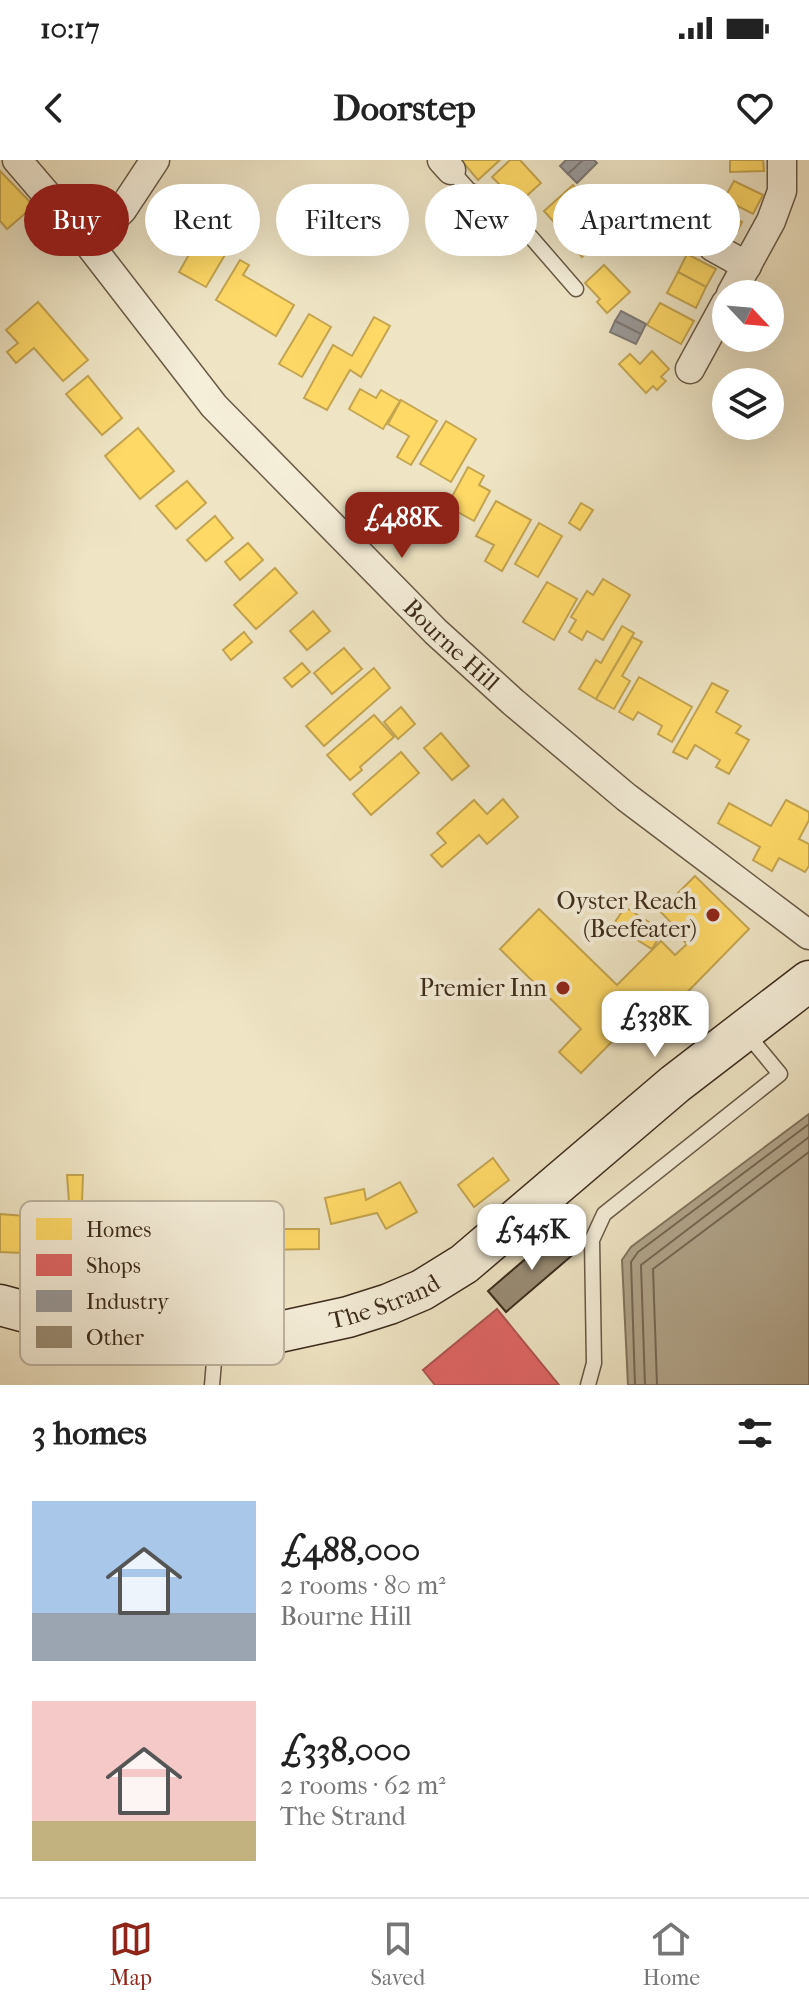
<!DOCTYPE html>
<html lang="en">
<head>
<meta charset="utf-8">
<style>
	:root { --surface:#fff; --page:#f6f6f6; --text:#222; --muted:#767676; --line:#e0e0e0; --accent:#8f2418 }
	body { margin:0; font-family:"IM FELL French Canon",serif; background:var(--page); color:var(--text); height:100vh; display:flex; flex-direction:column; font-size:30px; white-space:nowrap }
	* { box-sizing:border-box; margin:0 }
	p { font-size:26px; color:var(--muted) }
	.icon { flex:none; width:44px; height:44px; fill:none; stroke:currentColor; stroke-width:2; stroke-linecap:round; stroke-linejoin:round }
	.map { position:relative; height:1225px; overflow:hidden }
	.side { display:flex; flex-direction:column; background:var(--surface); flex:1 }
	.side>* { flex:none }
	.hud { position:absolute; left:24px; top:24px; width:762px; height:72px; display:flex; gap:16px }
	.needle { width:52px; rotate:116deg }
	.fabs { position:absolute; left:712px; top:120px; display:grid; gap:16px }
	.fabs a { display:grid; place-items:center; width:72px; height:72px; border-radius:50%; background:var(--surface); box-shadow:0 8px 32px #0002; font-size:40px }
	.price { position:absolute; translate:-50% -68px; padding:0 18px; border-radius:16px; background:#fff; color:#222; font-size:26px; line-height:52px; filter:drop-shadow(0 2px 4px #0008) }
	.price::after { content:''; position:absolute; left:50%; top:48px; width:24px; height:18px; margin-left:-12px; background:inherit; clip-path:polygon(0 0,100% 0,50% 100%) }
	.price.on { background:var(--accent); color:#fff }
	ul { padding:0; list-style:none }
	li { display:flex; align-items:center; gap:24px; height:200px; padding:0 32px }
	li span { display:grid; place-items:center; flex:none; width:224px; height:160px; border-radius:0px; color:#555 }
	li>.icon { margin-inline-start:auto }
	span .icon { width:96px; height:96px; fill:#fffc; stroke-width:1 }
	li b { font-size:34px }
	h2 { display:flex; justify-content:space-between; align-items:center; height:96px; padding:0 32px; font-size:34px }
	.tag { padding:0 28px; border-radius:36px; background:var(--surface); box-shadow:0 8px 32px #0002; font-size:28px; line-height:72px }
	.tag.on { background:var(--accent); color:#fff }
	.status { display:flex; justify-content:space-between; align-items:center; height:56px; padding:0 40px; background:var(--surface); direction:ltr }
	.status svg { height:22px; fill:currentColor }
	header { display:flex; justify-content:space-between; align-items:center; height:104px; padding:0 32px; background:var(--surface); font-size:36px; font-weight:800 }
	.tab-bar { display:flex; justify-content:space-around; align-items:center; height:112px; border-top:2px solid var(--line); background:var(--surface); font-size:22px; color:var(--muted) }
	.tab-bar a { display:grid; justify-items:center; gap:4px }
	.tab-bar .on { color:var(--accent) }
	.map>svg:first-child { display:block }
</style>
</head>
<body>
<div class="status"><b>10:17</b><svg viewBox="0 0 49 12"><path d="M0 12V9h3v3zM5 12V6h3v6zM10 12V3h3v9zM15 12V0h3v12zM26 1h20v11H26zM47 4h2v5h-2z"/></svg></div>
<header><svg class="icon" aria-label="back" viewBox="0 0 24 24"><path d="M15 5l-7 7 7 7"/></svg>Doorstep<svg class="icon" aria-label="heart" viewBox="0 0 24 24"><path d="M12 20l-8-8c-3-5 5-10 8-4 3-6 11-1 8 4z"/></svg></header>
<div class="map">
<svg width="809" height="1225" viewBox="0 0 809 1225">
	<rect width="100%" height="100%" fill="#efe5c5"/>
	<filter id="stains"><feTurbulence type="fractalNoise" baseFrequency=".0025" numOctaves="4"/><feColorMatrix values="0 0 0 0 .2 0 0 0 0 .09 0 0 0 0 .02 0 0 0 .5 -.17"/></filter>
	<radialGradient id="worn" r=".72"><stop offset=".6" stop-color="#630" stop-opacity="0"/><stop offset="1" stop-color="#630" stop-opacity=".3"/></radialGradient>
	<polygon fill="#b2a68c" stroke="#83755f" stroke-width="2" points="809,954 809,1225 628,1225 622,1100 631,1087"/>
	<g fill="#ffd966" stroke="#c4a550" stroke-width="2">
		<polygon points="461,0 500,0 478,20"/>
		<polygon points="510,0 520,0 541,23 521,41 506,25 503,28 492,17"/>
		<polygon points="730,0 763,0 764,11 730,12"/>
		<polygon points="0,11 34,46 7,69 0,61"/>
		<polygon points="734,21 763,35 753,54 724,39"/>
		<polygon points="573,25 589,44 561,70 544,51"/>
		<polygon points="175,33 204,49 185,81 157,65"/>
		<polygon points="714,47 742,62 733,80 704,65"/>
		<polygon points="594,52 611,71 582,97 565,78"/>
		<polygon points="199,77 226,93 206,127 179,112"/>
		<polygon points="687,94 716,109 706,127 678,112"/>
		<polygon points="240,100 249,105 243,115 294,145 276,176 216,140"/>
		<polygon points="604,105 630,132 607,153 597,142 600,139 585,123"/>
		<polygon points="678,112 706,127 696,148 667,133"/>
		<polygon points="38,142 88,200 63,221 34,188 16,203 7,192 18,183 6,170"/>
		<polygon points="660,143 694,161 681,184 647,165"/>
		<polygon points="309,154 331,167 302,217 279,204"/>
		<polygon points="374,157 390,166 361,217 350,210 327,250 304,238 333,185 352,196"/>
		<polygon points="652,191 669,209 661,217 666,221 657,230 653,226 646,233 619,204 630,194 640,204"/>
		<polygon points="88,216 122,258 102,275 66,234"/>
		<polygon points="360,229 376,238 381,230 400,241 383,269 349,249"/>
		<polygon points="401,240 437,261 411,305 397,297 409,276 388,264"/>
		<polygon points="446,261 476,279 451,322 420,304"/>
		<polygon points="138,268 174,311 140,339 105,296"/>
		<polygon points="468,307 484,316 479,325 490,331 474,361 447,346"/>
		<polygon points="187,321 206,343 176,369 156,346"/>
		<polygon points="496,341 531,360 502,411 485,401 494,385 476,376"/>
		<polygon points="581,343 593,350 580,370 569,363"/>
		<polygon points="215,356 233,378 206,401 187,380"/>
		<polygon points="539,363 562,376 538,417 515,404"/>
		<polygon points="248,383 263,400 240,420 225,402"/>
		<polygon points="275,408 297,433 256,469 234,445"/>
		<polygon points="603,419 630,435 603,480 587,471 582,480 569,472 576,460 571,457 587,431 593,435"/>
		<polygon points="547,422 577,439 554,480 523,462"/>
		<polygon points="313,451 330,471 307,490 290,471"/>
		<polygon points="622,466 634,473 596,539 579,529 596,500 601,503"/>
		<polygon points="244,472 252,482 231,500 223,490"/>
		<polygon points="632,477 642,482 622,516 630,521 614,549 596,539"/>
		<polygon points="344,488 362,509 332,534 314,513"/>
		<polygon points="302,503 310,512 292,527 284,518"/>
		<polygon points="374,508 390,528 324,586 306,566"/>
		<polygon points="639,517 692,547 672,582 658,574 662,566 638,552 633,560 619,552"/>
		<polygon points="712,523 728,531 716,552 741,566 736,573 749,580 729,614 716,607 720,600 695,585 687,599 673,592"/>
		<polygon points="401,547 415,564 398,579 384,562"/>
		<polygon points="374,555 394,577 360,607 362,610 350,620 327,595"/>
		<polygon points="441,573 469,606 452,620 424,588"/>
		<polygon points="401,592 419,613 371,655 353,634"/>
		<polygon points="503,639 518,657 487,684 479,675 442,707 431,695 446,683 437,673 474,640 487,654"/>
		<polygon points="786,640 809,652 809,660 799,679 809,684 809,706 805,712 779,698 772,711 753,700 760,687 718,663 729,643 771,666"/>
		<polygon points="695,716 749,769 664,856 650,843 581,913 559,892 581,869 500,789 539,749 617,825 661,781 675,795 687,784 669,767 672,764 660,751"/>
		<polygon points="625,747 663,771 652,789 613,765"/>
		<polygon points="493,998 509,1020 474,1047 458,1025"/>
		<polygon points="67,1015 83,1015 82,1042 70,1056"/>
		<polygon points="400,1022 417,1052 386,1069 377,1053 331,1064 325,1038 364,1029 366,1040"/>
		<polygon points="0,1054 25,1056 24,1093 0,1092"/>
		<polygon points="248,1069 319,1069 319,1089 249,1090"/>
	</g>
	<polygon fill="#e06666" stroke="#af5450" stroke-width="2" points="497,1149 559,1225 435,1225 423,1210"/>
	<g fill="#999" stroke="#7d7874" stroke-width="2">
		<polygon points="566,0 583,0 568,14 560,6"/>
		<polygon points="583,0 594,0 597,3 577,23 568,14"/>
		<polygon points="632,48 640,57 619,76 611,68"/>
		<polygon points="640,57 648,65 627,85 619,76"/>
		<polygon points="621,151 646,164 641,174 615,161"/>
		<polygon points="615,161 641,174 636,184 610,172"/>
	</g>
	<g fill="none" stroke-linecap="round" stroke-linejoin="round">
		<g stroke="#776854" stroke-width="2">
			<polyline points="635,1225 631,1102 638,1092 809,964"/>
			<polyline points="645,1225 641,1105 809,977"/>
			<polyline points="657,1225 653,1109 809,992"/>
		</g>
	</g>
	<polygon fill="#998c74" stroke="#3c2b1c" stroke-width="2" points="558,1071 576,1092 506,1152 488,1131"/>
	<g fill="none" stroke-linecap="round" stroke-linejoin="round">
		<g stroke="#695a46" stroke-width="17">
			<g id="lane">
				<polyline points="451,10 469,30 504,46 576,129"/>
				<polyline points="212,1225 216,1178"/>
				<polyline points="588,1225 594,1203 592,1080 604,1054 780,914 747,874"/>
			</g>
		</g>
		<g stroke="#695a46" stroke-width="31">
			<g id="street">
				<path id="s1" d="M17,0L88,83L214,246L436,472L513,542L626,637L809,775"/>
				<polyline points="442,0 451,10"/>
				<polyline points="88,83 122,50 155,0"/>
				<polyline points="713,87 747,106"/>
				<polyline points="731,134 771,61 782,31 782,0"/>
				<polyline points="690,209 726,143"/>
			</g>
		</g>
		<g stroke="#3c2b1c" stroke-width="43">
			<g id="secondary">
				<path id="s2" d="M0,1145L48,1158L170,1173L261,1176L348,1157L389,1144L422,1130L464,1104L675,924L809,821"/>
			</g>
		</g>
		<use href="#lane" stroke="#f5eed9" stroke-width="14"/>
		<use href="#street" stroke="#f5eed9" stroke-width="28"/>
		<use href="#secondary" stroke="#f5eed9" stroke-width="40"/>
	</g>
	<g fill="#8f2418" stroke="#f5eed9" stroke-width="3">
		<circle cx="713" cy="755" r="8"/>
		<circle cx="563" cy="828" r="8"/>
	</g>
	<g text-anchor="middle" stroke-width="8" stroke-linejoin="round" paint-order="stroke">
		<g font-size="24" fill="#3c2b1c" stroke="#f5eed9">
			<text dy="8" stroke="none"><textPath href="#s1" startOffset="652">Bourne Hill</textPath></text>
			<text dy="8" stroke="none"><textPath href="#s2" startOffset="392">The Strand</textPath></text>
		</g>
		<g font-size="24" fill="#3c2b1c" stroke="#f5eed9" text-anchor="end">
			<text x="697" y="749">Oyster Reach<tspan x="697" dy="28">(Beefeater)</tspan></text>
			<text x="547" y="836">Premier Inn</text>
		</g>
	</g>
	<rect x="20" y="1041" width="264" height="164" rx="12" fill="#f5eed9" stroke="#beb4a0" stroke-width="2"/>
	<rect x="36" y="1058" width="36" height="22" fill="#ffd966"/>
	<rect x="36" y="1094" width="36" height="22" fill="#e06666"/>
	<rect x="36" y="1130" width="36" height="22" fill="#999"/>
	<rect x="36" y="1166" width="36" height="22" fill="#998c74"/>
	<g font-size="22" fill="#3c2b1c">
		<text x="86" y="1077">Homes</text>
		<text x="86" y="1113">Shops</text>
		<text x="86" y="1149">Industry</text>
		<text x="86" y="1185">Other</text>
	</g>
	<rect width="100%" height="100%" filter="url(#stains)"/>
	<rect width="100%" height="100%" fill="url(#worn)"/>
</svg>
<div class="fabs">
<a><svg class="needle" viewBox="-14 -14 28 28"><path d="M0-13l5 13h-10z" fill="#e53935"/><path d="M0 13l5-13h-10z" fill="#767676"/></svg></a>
<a><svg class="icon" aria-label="layers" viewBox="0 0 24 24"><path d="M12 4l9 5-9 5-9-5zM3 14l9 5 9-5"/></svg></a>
</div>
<b class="price on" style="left:402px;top:400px">£488K</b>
<b class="price" style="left:655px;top:899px">£338K</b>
<b class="price" style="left:532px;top:1112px">£545K</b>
<div class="hud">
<a class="tag on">Buy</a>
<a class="tag">Rent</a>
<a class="tag">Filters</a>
<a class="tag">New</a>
<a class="tag">Apartment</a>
</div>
</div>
<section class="side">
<h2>3 homes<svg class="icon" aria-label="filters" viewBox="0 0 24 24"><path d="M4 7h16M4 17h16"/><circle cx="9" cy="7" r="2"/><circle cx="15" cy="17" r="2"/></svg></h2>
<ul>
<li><span style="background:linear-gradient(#a9c7e8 70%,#9aa5b1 0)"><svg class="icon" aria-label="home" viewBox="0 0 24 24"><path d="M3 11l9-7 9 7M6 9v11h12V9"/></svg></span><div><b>£488,000</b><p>2 rooms · 80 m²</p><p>Bourne Hill</p></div></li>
<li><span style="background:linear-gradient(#f6c9c9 75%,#c2b280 0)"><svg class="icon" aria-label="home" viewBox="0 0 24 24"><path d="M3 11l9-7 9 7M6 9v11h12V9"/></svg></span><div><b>£338,000</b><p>2 rooms · 62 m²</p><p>The Strand</p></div></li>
</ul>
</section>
<nav class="tab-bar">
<a class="on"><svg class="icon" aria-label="map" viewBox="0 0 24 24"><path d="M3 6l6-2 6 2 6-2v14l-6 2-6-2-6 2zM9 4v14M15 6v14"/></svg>Map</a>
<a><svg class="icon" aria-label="saved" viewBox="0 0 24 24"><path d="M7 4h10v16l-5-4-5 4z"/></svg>Saved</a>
<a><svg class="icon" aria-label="home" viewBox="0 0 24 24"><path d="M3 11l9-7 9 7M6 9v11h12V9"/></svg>Home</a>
</nav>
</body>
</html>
